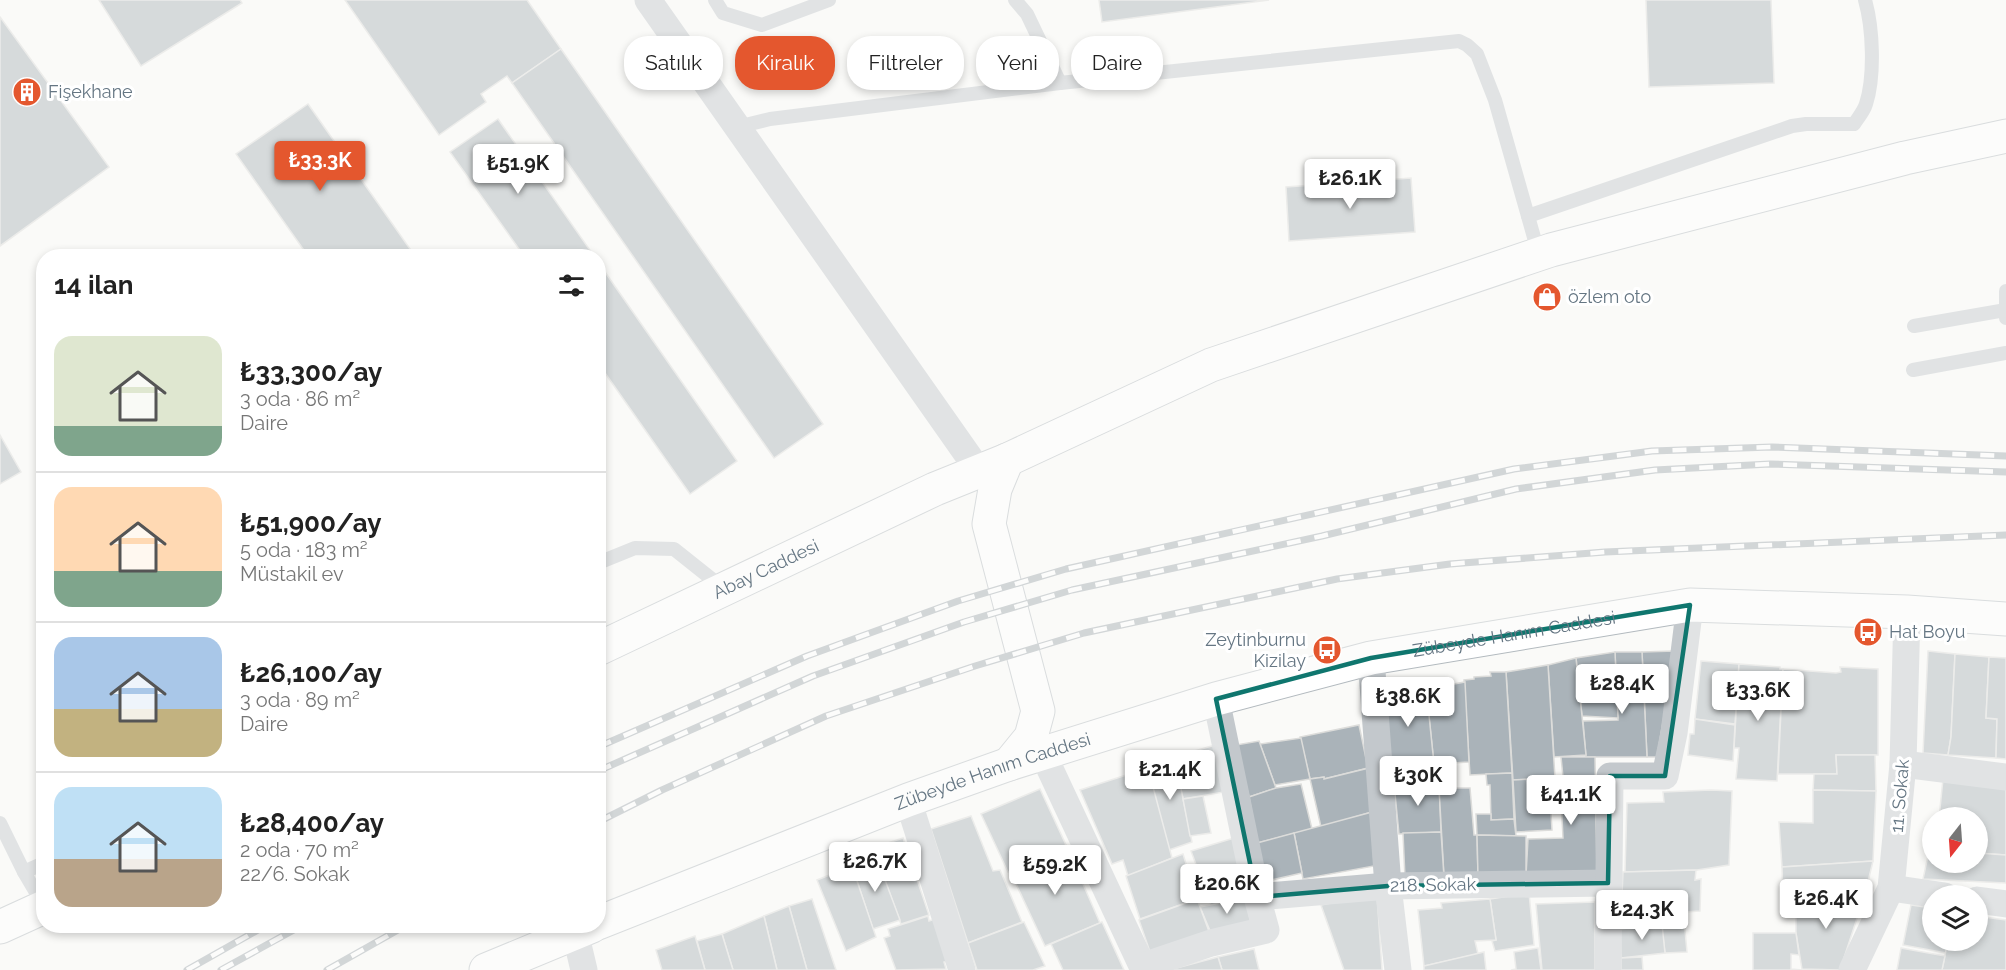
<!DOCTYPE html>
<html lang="tr">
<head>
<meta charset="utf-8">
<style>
	:root { --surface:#fff; --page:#f2f2f2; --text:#222; --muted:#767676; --line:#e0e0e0; --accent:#e4572e }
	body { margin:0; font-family:Raleway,sans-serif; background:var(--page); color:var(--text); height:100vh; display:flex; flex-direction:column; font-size:22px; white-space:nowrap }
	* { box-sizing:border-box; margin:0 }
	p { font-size:20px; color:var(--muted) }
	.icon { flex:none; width:33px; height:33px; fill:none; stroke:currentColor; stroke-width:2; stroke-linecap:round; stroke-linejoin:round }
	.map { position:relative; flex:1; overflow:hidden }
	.side { position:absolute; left:36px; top:249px; width:570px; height:684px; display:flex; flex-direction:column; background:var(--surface); border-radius:24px; box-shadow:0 3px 9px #0003 }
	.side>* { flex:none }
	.guide { position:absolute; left:624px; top:36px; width:570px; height:54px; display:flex; gap:12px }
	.needle { width:39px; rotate:197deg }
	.fabs { position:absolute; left:1922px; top:807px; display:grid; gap:12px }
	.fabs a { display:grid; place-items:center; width:66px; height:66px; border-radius:50%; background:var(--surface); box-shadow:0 3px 9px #0003; font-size:30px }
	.price { position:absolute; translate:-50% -51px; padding:0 14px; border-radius:6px; background:#fff; color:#222; font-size:20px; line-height:39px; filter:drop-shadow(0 2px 3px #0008) }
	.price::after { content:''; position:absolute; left:50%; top:36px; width:18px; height:14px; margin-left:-9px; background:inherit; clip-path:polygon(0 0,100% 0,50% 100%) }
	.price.selected { background:var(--accent); color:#fff }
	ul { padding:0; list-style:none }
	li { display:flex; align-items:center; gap:18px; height:150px; padding:0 18px }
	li+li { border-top:2px solid var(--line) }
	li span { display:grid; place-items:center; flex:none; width:168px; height:120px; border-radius:18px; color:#555 }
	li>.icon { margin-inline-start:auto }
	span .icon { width:72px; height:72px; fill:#fffc; stroke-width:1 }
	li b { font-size:26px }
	h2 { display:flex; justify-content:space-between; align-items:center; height:72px; padding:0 18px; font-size:26px }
	.pill { padding:0 21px; border-radius:24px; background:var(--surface); box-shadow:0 3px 9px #0003; font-size:21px; line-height:54px }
	.pill.selected { background:var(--accent); color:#fff }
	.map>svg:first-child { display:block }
</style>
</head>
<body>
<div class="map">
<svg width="2006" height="970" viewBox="0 0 2006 970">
	<rect width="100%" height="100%" fill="#fafaf8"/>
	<g fill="#aab3b9" stroke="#dcdcda" stroke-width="1.5">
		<polygon points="99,0 240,0 242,3 141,66"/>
		<polygon points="345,0 527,0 561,49 512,83 507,76 481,94 486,102 439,135"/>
		<polygon points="1099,0 1269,0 1102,22"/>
		<polygon points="1646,0 1771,0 1774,83 1649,87"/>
		<polygon points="0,17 109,167 0,246"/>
		<polygon points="561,49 823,424 774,458 512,83"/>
		<polygon points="308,104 415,256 308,256 236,154"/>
		<polygon points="498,119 594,256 524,256 450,152"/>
		<polygon points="1411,178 1415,232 1289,241 1286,187"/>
		<polygon points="598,262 737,461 690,494 598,363"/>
		<polygon points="0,435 21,472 0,484"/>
		<polygon points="1675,651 1657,757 1647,757 1642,652"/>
		<polygon points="1928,651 1955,654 1951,737 1948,755 1923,753"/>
		<polygon points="1615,652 1642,652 1647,757 1586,757 1583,721 1618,720"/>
		<polygon points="1615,652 1618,718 1582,716 1576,658"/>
		<polygon points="1955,654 1989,657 1986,718 1997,719 1996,758 1948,755 1951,737"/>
		<polygon points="1989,657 2006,658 2006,759 1996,758 1997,719 1986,718"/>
		<polygon points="1576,658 1586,755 1554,757 1548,665"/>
		<polygon points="1701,661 1739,664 1735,724 1695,719"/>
		<polygon points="1739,664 1780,667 1780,669 1783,669 1777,781 1736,779 1739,748 1734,748"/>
		<polygon points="1548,665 1555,778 1513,780 1506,672"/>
		<polygon points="1840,667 1878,669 1878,755 1836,755 1837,774 1778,774 1783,669 1836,673 1841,672"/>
		<polygon points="1490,672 1506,672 1512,773 1470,775 1464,680 1474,679 1474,677 1491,676"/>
		<polygon points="1465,682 1469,762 1434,764 1426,689"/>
		<polygon points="1426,686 1434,764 1391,770 1383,692"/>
		<polygon points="1695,719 1735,725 1733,761 1688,755 1690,734 1694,734"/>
		<polygon points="1359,725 1368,768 1324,779 1324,777 1310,779 1300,737"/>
		<polygon points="1301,738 1310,779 1275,785 1260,744"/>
		<polygon points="1259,741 1276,788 1249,797 1236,745"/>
		<polygon points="1215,745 1224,792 1183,799 1174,757"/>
		<polygon points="1174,755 1192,842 1169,850 1146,764"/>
		<polygon points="1836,755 1875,755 1876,791 1813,790 1814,774 1837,774"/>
		<polygon points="1561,757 1595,757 1597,874 1526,875 1528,839 1563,838 1560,777 1563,777"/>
		<polygon points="1148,768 1172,858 1128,876 1123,860 1112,864 1080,790"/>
		<polygon points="1369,768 1372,812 1321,827 1310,779 1324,777 1324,779"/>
		<polygon points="1512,773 1514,819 1491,820 1490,785 1487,785 1486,774"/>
		<polygon points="1549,778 1552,830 1516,832 1513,780"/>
		<polygon points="1943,779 2006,787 2006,855 1977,853 1977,818 1939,818"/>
		<polygon points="1439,780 1441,832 1399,834 1394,784"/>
		<polygon points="1301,784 1312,829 1257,843 1249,797 1276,788"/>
		<polygon points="1439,788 1470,788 1474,835 1477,835 1478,876 1444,877"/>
		<polygon points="1040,789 1066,845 1008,872 981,814"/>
		<polygon points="1711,790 1732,791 1729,865 1697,870 1625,872 1627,803 1664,802 1663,792"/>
		<polygon points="1813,790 1876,791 1873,861 1782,867 1779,822 1813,823"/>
		<polygon points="1203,796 1211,833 1190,836 1183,799"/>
		<polygon points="1372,812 1374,866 1303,879 1294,833"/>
		<polygon points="1476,814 1491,814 1491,820 1514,819 1516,836 1477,835"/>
		<polygon points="971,816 993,871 1000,870 1022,922 968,943 931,829"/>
		<polygon points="1441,832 1444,877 1405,878 1403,833"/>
		<polygon points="1294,833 1302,873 1263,882 1257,843"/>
		<polygon points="1477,835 1526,836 1526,875 1478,876"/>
		<polygon points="903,838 929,915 901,924 873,848"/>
		<polygon points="1234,838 1246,898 1211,905 1191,851"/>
		<polygon points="1066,845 1100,923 1045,946 1010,871"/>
		<polygon points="1929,851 1932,851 1932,862 1977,862 1977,853 2006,855 2006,883 1923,879"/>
		<polygon points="1183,854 1197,899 1140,919 1126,876"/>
		<polygon points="876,856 900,920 873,929 852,866"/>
		<polygon points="1873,861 1865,894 1783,901 1782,867"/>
		<polygon points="852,866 876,937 846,951 817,880"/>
		<polygon points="1696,870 1695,880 1701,879 1700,911 1621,916 1623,872"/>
		<polygon points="1529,893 1534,945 1495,951 1492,941 1496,940 1490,899"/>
		<polygon points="1377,894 1382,970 1344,970 1321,905"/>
		<polygon points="1865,894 1840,970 1802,969 1796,933 1796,900"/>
		<polygon points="1246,898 1251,924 1211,933 1200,907"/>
		<polygon points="812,899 836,970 807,970 789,906"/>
		<polygon points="1197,899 1210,934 1150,952 1139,920"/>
		<polygon points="1490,899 1496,940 1475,941 1478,954 1424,966 1418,910 1442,908 1441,903"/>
		<polygon points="1595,902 1595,970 1542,970 1536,904"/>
		<polygon points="1911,905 1932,908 1932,940 1948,940 1946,953 1903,945"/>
		<polygon points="789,906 807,970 777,970 764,916"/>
		<polygon points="764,916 777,970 733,970 722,934"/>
		<polygon points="928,916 929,921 935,919 949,961 944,962 946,969 896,970 884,938 890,936 888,929"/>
		<polygon points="1977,916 2006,920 2006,970 1942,970 1948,940 1977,940"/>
		<polygon points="1684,919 1687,952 1665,953 1661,921"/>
		<polygon points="1024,922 1045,966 1033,970 977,970 968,943"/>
		<polygon points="1102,922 1124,970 1063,970 1051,944"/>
		<polygon points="1662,924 1665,953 1621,958 1620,929"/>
		<polygon points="1753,933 1796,933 1799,955 1791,954 1791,969 1802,970 1753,970"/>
		<polygon points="722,934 733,970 705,970 697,941"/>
		<polygon points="695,936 705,970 662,970 656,950"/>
		<polygon points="1538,948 1541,970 1511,970 1516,969 1514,952"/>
		<polygon points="1901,948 1945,956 1942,970 1897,970"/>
		<polygon points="1254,949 1259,970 1222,970 1218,957"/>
		<polygon points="1484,952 1486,970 1424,970 1424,966"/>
		<polygon points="1218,957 1222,970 1169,970"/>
		<polygon points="1642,957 1643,970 1621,970 1621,958"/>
	</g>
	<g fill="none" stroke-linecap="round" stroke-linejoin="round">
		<g stroke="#b3babf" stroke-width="35">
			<g id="secondary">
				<polyline points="1007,460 995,489 989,524 1038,711 1031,737 1009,764"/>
				<path id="s1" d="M598,649L935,489L1007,460L1211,365L1551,250L1905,158L2006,136"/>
				<path id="s2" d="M598,923L908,800L1009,764L1216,699L1371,658L1690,605L1907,612L2006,619"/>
				<polyline points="0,927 44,907"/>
				<polyline points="486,970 592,926"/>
			</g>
		</g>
		<g stroke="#c3c8cc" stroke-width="14">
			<polyline points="715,0 723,13 762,25 829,0"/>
			<polyline points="1015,0 1027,14 1060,83"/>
			<polyline points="737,127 770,119 1060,83 1459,41 1467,45 1477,54 1495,100 1539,255"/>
			<path d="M1528,216L1792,126L1806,124H1854C1858,118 1864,111 1866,104C1875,76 1873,28 1865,0"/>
			<polyline points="2006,291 2006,318"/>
			<polyline points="1914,326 2006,310"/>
			<polyline points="1913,370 2006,353"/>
			<polyline points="598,563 635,548 674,549 723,588"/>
			<polyline points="0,823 24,872 44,906"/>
			<polyline points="24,872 44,863"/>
		</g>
		<g stroke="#c3c8cc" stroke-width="27">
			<polyline points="648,0 979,471"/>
			<polyline points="1371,658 1388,886 1398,970"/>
			<polyline points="1043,754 1144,970"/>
			<polyline points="1903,764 2006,777"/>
			<polyline points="908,800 962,970"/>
			<polyline points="1891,888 1945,896"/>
			<polyline points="1257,897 1388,886 1608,883"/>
			<polyline points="1977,900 2006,904"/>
			<polyline points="575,932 584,970"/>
			<polyline points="1143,966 1211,943 1266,930 1257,897 1216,699"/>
			<polyline points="1608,970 1610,776 1665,776 1674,733 1690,605"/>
			<polyline points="1852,970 1891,888 1903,764 1907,612"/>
		</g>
		<use href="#secondary" stroke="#fff" stroke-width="33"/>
		<g stroke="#a2aab0" stroke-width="7">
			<g id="rail">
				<polyline points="598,747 807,656 958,601 1066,569 1514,469 1652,451 1772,447 2006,456"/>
				<polyline points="598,771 813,676 964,622 1072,590 1322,536 1516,489 1655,470 1770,464 2006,472"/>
				<polyline points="598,822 662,790 826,716 975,666 1084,633 1337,579 1450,564 1605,552 2006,535"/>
				<polyline points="187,970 265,926"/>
				<polyline points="221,970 301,926"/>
				<polyline points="327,970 405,926"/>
			</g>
		</g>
		<use href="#rail" stroke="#fff" stroke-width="4.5" stroke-dasharray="14" stroke-linecap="butt"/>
	</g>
	<path d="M0 0H2006V970H0ZM1690,605L1665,776H1610L1608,883L1388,886L1257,897L1216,699L1371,658Z" fill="#fafaf8" fill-opacity=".55" fill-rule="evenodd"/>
	<path fill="none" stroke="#0f766e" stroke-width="4.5" stroke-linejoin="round" d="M1690,605L1665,776H1610L1608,883L1388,886L1257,897L1216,699L1371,658Z"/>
	<defs>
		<g id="building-disc" transform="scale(1.5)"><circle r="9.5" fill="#e4572e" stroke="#fff"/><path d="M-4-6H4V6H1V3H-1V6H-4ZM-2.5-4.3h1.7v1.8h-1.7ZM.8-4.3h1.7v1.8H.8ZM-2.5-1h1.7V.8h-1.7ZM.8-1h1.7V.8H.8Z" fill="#fff"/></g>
		<g id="shop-disc" transform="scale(1.5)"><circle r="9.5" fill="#e4572e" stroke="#fff"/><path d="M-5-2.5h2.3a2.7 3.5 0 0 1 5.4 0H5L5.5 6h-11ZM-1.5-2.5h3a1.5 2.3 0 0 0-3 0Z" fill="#fff"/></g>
		<g id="bus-disc" transform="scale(1.5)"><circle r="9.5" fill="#e4572e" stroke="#fff"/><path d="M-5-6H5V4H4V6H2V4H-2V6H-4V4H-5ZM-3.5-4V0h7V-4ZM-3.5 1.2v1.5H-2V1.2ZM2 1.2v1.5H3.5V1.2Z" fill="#fff"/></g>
	</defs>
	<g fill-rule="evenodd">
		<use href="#building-disc" x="27" y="92"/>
		<use href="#shop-disc" x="1547" y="297"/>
		<use href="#bus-disc" x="1868" y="632"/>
		<use href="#bus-disc" x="1327" y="650"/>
	</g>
	<g text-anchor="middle" stroke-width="6" stroke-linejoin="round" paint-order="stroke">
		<g font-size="18" fill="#657683" stroke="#fff" text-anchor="start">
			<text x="48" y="98">Fişekhane</text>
			<text x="1568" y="303">özlem oto</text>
			<text x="1889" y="638">Hat Boyu</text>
			<text x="1306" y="646" text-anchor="end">Zeytinburnu<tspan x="1306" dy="21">Kizilay</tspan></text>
		</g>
		<g font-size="18" fill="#657683" stroke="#fff">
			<text dy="6" stroke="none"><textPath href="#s1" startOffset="186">Abay Caddesi</textPath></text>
			<text dy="6" stroke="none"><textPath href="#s2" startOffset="963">Zübeyde Hanım Caddesi</textPath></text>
			<text dy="6" stroke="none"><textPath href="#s2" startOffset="423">Zübeyde Hanım Caddesi</textPath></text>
			<text transform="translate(1900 796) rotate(-85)" y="6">11. Sokak</text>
			<text transform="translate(1433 885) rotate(-1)" y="6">218. Sokak</text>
		</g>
	</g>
</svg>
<div class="fabs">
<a><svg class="needle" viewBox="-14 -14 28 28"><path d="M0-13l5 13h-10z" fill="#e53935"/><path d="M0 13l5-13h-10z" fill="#767676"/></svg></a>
<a><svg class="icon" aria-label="layers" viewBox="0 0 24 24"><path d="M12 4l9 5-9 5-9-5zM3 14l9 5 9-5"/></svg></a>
</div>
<b class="price selected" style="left:320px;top:192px">₺33.3K</b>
<b class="price" style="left:518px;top:195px">₺51.9K</b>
<b class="price" style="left:1350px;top:210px">₺26.1K</b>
<b class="price" style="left:1622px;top:715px">₺28.4K</b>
<b class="price" style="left:1758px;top:722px">₺33.6K</b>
<b class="price" style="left:1408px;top:728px">₺38.6K</b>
<b class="price" style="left:1170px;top:801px">₺21.4K</b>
<b class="price" style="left:1418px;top:807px">₺30K</b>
<b class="price" style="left:1571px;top:826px">₺41.1K</b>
<b class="price" style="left:875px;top:893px">₺26.7K</b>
<b class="price" style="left:1055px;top:896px">₺59.2K</b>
<b class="price" style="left:1227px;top:915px">₺20.6K</b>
<b class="price" style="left:1826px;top:930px">₺26.4K</b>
<b class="price" style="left:1642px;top:941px">₺24.3K</b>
<div class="guide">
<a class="pill">Satılık</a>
<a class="pill selected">Kiralık</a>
<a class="pill">Filtreler</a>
<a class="pill">Yeni</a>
<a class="pill">Daire</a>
</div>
<section class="side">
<h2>14 ilan<svg class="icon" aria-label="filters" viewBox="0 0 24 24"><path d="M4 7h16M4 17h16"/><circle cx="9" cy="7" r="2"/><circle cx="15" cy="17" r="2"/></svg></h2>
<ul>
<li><span style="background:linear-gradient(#dfe7d0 75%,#7fa58c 0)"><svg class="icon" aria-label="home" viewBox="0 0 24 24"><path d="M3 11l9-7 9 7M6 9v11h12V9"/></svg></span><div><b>₺33,300/ay</b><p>3 oda · 86 m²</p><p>Daire</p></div></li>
<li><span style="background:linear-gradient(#ffd9b3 70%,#7fa58c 0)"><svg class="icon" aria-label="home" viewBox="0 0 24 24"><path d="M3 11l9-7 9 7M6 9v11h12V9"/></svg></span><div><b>₺51,900/ay</b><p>5 oda · 183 m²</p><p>Müstakil ev</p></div></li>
<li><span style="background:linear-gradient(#a9c7e8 60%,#c2b280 0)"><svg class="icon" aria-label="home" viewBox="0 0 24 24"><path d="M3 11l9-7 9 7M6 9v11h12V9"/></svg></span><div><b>₺26,100/ay</b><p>3 oda · 89 m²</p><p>Daire</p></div></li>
<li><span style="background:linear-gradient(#bfe0f5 60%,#b9a48a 0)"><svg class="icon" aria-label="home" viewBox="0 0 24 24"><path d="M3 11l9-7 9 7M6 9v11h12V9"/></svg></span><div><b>₺28,400/ay</b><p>2 oda · 70 m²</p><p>22/6. Sokak</p></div></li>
</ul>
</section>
</div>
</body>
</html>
